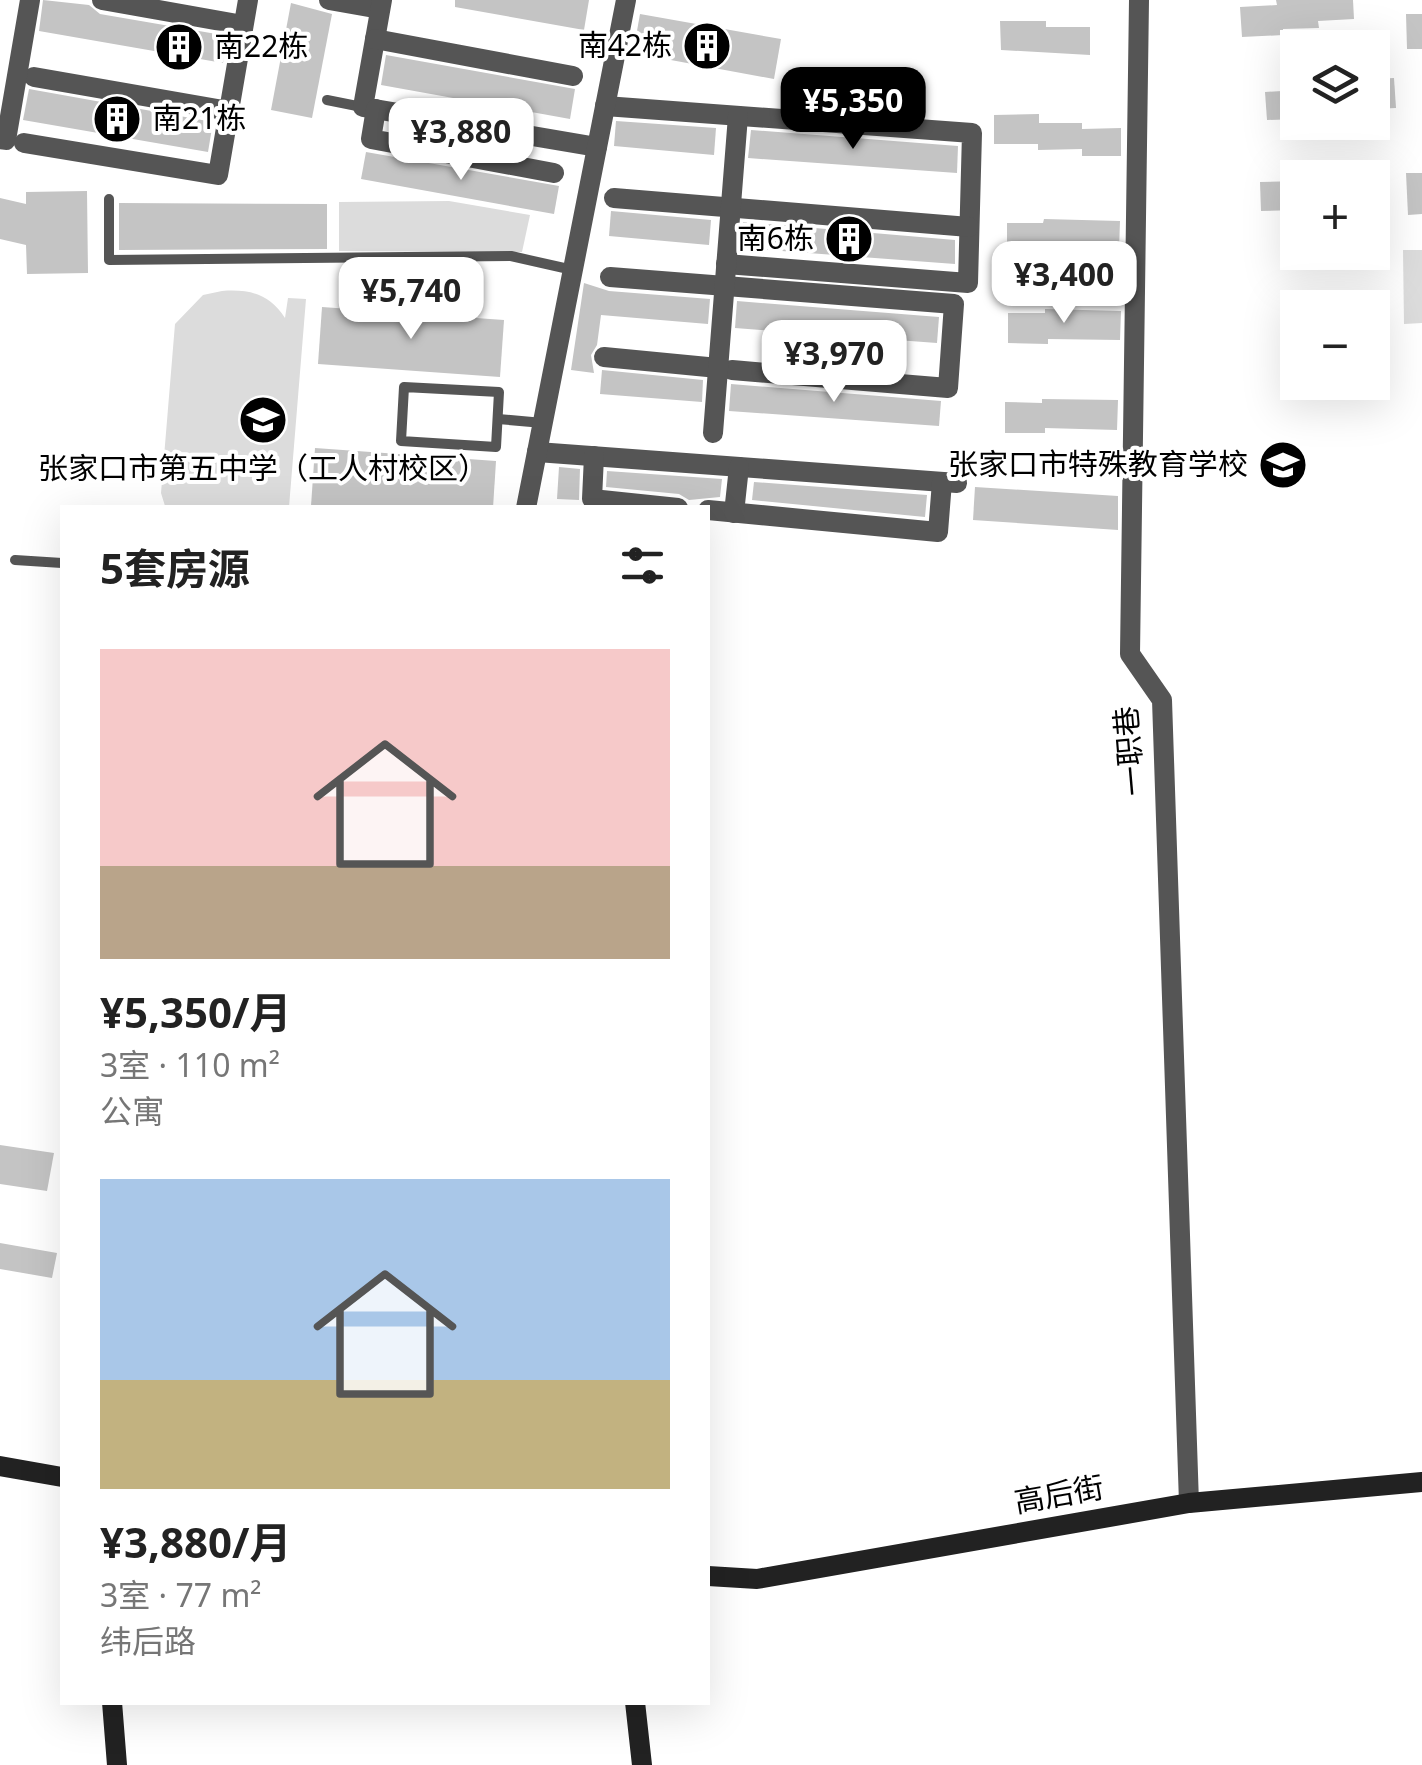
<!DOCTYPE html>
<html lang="zh">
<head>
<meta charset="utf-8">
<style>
	:root { --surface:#fff; --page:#f2f2f2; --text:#222; --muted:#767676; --accent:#000 }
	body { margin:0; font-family:"Noto Sans","Noto Sans SC",sans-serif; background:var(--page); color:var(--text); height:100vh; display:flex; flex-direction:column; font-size:38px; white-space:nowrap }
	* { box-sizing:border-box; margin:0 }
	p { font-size:32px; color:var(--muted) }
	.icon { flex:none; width:55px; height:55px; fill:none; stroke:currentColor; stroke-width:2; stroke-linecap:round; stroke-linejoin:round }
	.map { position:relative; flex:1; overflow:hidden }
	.drawer { position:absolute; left:60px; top:505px; width:650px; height:1200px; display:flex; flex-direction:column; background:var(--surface); border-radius:0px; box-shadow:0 10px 40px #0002 }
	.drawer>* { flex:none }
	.controls { position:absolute; left:1280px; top:30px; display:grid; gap:20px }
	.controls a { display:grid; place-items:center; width:110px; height:110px; border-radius:0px; background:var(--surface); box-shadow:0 10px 40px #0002; font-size:50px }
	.price { position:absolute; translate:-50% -85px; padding:0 22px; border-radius:20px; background:#fff; color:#222; font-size:32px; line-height:65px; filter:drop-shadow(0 2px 5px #0008) }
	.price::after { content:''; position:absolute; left:50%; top:60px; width:30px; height:22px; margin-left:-15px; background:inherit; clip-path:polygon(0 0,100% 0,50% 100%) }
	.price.on { background:var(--accent); color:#fff }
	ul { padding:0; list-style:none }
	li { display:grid; align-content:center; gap:20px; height:530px; padding:0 40px }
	li span { display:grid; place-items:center; height:310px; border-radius:0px; color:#555 }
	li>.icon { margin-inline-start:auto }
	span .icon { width:180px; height:180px; fill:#fffc; stroke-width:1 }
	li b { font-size:42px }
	h2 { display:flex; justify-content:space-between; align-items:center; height:120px; padding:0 40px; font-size:42px }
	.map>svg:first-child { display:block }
</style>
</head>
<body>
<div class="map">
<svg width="1422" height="1765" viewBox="0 0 1422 1765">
	<rect width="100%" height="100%" fill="#fff"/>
	<g fill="#dcdcdc">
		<polygon points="449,201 530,215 522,252 339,251 339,202"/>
		<polygon points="1403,250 1422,250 1422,323 1404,324"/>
		<path d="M222,291C250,289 269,294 285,318L288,298L306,299L289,507L165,506L161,493L175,324L203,295Z"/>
	</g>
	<g fill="#c4c4c4">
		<polygon points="43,0 89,5 100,14 228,36 223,63 39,31"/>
		<polygon points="455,0 589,0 584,30 455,7"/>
		<polygon points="1276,0 1353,0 1354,19 1318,21 1319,28 1283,29 1283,35 1242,37 1240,7 1277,5"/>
		<polygon points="291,3 332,14 312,118 271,110"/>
		<polygon points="640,14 781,39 774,79 633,53"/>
		<polygon points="1406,14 1422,14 1422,49 1407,49"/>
		<polygon points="1000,21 1046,21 1046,27 1090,27 1090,55 1001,50"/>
		<polygon points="386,55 575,89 570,119 381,85"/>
		<polygon points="1394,78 1396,108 1372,109 1372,79"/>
		<polygon points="29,89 213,122 208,152 23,120"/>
		<polygon points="1298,90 1298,119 1267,120 1265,92"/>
		<polygon points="1039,114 1039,123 1082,123 1082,129 1121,128 1121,156 1082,156 1082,149 1038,150 1038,144 994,144 994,115"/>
		<polygon points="616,121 716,128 714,155 614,146"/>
		<polygon points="751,130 958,146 957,173 748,158"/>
		<polygon points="366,152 559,186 554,214 361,179"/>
		<polygon points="1406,173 1422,173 1422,214 1408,215"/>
		<polygon points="1298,181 1298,210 1261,211 1260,182"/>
		<polygon points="87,191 88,273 27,274 26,245 0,239 0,198 26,204 26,192"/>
		<polygon points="119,203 327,204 327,249 119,250"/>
		<polygon points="611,211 711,220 709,245 609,236"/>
		<polygon points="1044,219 1120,221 1119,250 1047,249 1046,254 1007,253 1007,223 1043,223"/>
		<polygon points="743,222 955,240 955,264 741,248"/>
		<polygon points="584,283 609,291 710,299 708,324 601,315 597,345 591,355 594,373 571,370"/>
		<polygon points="737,301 939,317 937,343 735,328"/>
		<polygon points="322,307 504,320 500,377 318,364"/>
		<polygon points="1045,309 1121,311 1120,340 1048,339 1048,344 1008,343 1008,313 1045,313"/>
		<polygon points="602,370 703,380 702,402 600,394"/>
		<polygon points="731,384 941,401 939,426 729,411"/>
		<polygon points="1042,399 1118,400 1117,430 1045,428 1045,433 1005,433 1005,402 1042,403"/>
		<polygon points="315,448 496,461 493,508 311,506"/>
		<polygon points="559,467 580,469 579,500 557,499"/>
		<polygon points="607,471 722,479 720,497 689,500 679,494 606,487"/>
		<polygon points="754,482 927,495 925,517 752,500"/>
		<polygon points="975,487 1118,496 1118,530 973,520"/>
		<polygon points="0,1145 54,1153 47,1191 0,1184"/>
		<polygon points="0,1243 57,1253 52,1278 0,1269"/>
	</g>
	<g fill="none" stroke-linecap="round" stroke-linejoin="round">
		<g stroke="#555" stroke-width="10">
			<polyline points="327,100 362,107"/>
			<polyline points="109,199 109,260 511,256 573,270"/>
			<polygon points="404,387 499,392 496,447 401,441"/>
			<polyline points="498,419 543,423"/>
			<polyline points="15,560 62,563"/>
		</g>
		<g stroke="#555" stroke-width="20">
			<polyline points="102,0 243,25"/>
			<polyline points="329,0 380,9"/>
			<polyline points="382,0 363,107 597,147"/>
			<polyline points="1139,0 1130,654 1162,700 1189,1503"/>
			<polyline points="375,39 573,76"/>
			<polyline points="34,77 229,111"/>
			<polyline points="605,106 972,133 968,283 726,264"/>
			<polyline points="376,109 371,139 554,173"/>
			<polyline points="0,139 6,140 30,0"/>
			<polyline points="24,143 218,175 248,0"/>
			<polyline points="614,198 969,227"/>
			<polyline points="610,277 954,304 948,388 732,370"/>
			<polyline points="604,357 718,368"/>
			<polyline points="713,433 738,116"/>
			<polyline points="537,452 957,483"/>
			<polyline points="594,456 592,499 678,508"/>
			<polyline points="526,508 626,0"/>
			<polyline points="708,510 938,532 942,482"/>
			<polyline points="734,513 739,467"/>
		</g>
		<g stroke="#222" stroke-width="20">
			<polyline points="0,1466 62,1477"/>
			<polyline points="708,1576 757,1579 1189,1503 1422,1482"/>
			<polyline points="112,1702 117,1765"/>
			<polyline points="635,1702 642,1765"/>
		</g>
	</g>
	<defs>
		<g id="building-disc" transform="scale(2.5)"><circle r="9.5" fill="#000" stroke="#fff"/><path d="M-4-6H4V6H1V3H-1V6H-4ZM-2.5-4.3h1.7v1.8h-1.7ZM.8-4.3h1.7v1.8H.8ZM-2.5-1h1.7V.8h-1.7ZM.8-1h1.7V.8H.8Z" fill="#fff"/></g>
		<g id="school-disc" transform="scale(2.5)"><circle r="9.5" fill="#000" stroke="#fff"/><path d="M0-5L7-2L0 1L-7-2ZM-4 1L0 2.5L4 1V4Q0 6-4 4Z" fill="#fff"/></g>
	</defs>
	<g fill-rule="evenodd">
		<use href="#building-disc" x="707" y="46"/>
		<use href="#building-disc" x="179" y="47"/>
		<use href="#building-disc" x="117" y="119"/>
		<use href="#building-disc" x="849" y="239"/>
		<use href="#school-disc" x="263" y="420"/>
		<use href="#school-disc" x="1283" y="465"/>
	</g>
	<g text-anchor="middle" stroke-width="8" stroke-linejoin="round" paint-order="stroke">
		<g font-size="30" fill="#000" stroke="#fff" text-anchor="end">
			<text x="672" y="56">南42栋</text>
			<text x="214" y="57" text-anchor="start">南22栋</text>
			<text x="152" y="129" text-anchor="start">南21栋</text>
			<text x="814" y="249">南6栋</text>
			<text x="1248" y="475">张家口市特殊教育学校</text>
			<text x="263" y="479" text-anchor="middle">张家口市第五中学（工人村校区）</text>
		</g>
		<g font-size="30" fill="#000" stroke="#fff">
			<text transform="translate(1130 751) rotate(-95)" y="10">一职巷</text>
			<text transform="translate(1059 1495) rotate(-10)" y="10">高后街</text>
		</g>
	</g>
</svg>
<div class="controls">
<a><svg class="icon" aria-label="layers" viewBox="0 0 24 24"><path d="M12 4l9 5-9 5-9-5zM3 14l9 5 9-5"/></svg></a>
<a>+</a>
<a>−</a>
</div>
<b class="price on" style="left:853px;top:152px">¥5,350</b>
<b class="price" style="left:461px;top:183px">¥3,880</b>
<b class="price" style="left:1064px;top:326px">¥3,400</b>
<b class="price" style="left:411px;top:342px">¥5,740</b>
<b class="price" style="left:834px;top:405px">¥3,970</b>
<section class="drawer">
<h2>5套房源<svg class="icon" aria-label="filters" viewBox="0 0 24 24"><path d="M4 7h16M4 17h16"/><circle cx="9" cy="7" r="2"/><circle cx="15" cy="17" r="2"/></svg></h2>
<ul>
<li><span style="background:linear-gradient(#f6c9c9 70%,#b9a48a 0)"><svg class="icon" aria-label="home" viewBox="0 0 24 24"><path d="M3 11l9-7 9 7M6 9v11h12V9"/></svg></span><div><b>¥5,350/月</b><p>3室 · 110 m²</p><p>公寓</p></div></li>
<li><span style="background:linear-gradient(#a9c7e8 65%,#c2b280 0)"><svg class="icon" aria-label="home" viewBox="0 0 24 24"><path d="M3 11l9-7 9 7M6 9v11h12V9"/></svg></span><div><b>¥3,880/月</b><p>3室 · 77 m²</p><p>纬后路</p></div></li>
</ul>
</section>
</div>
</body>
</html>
